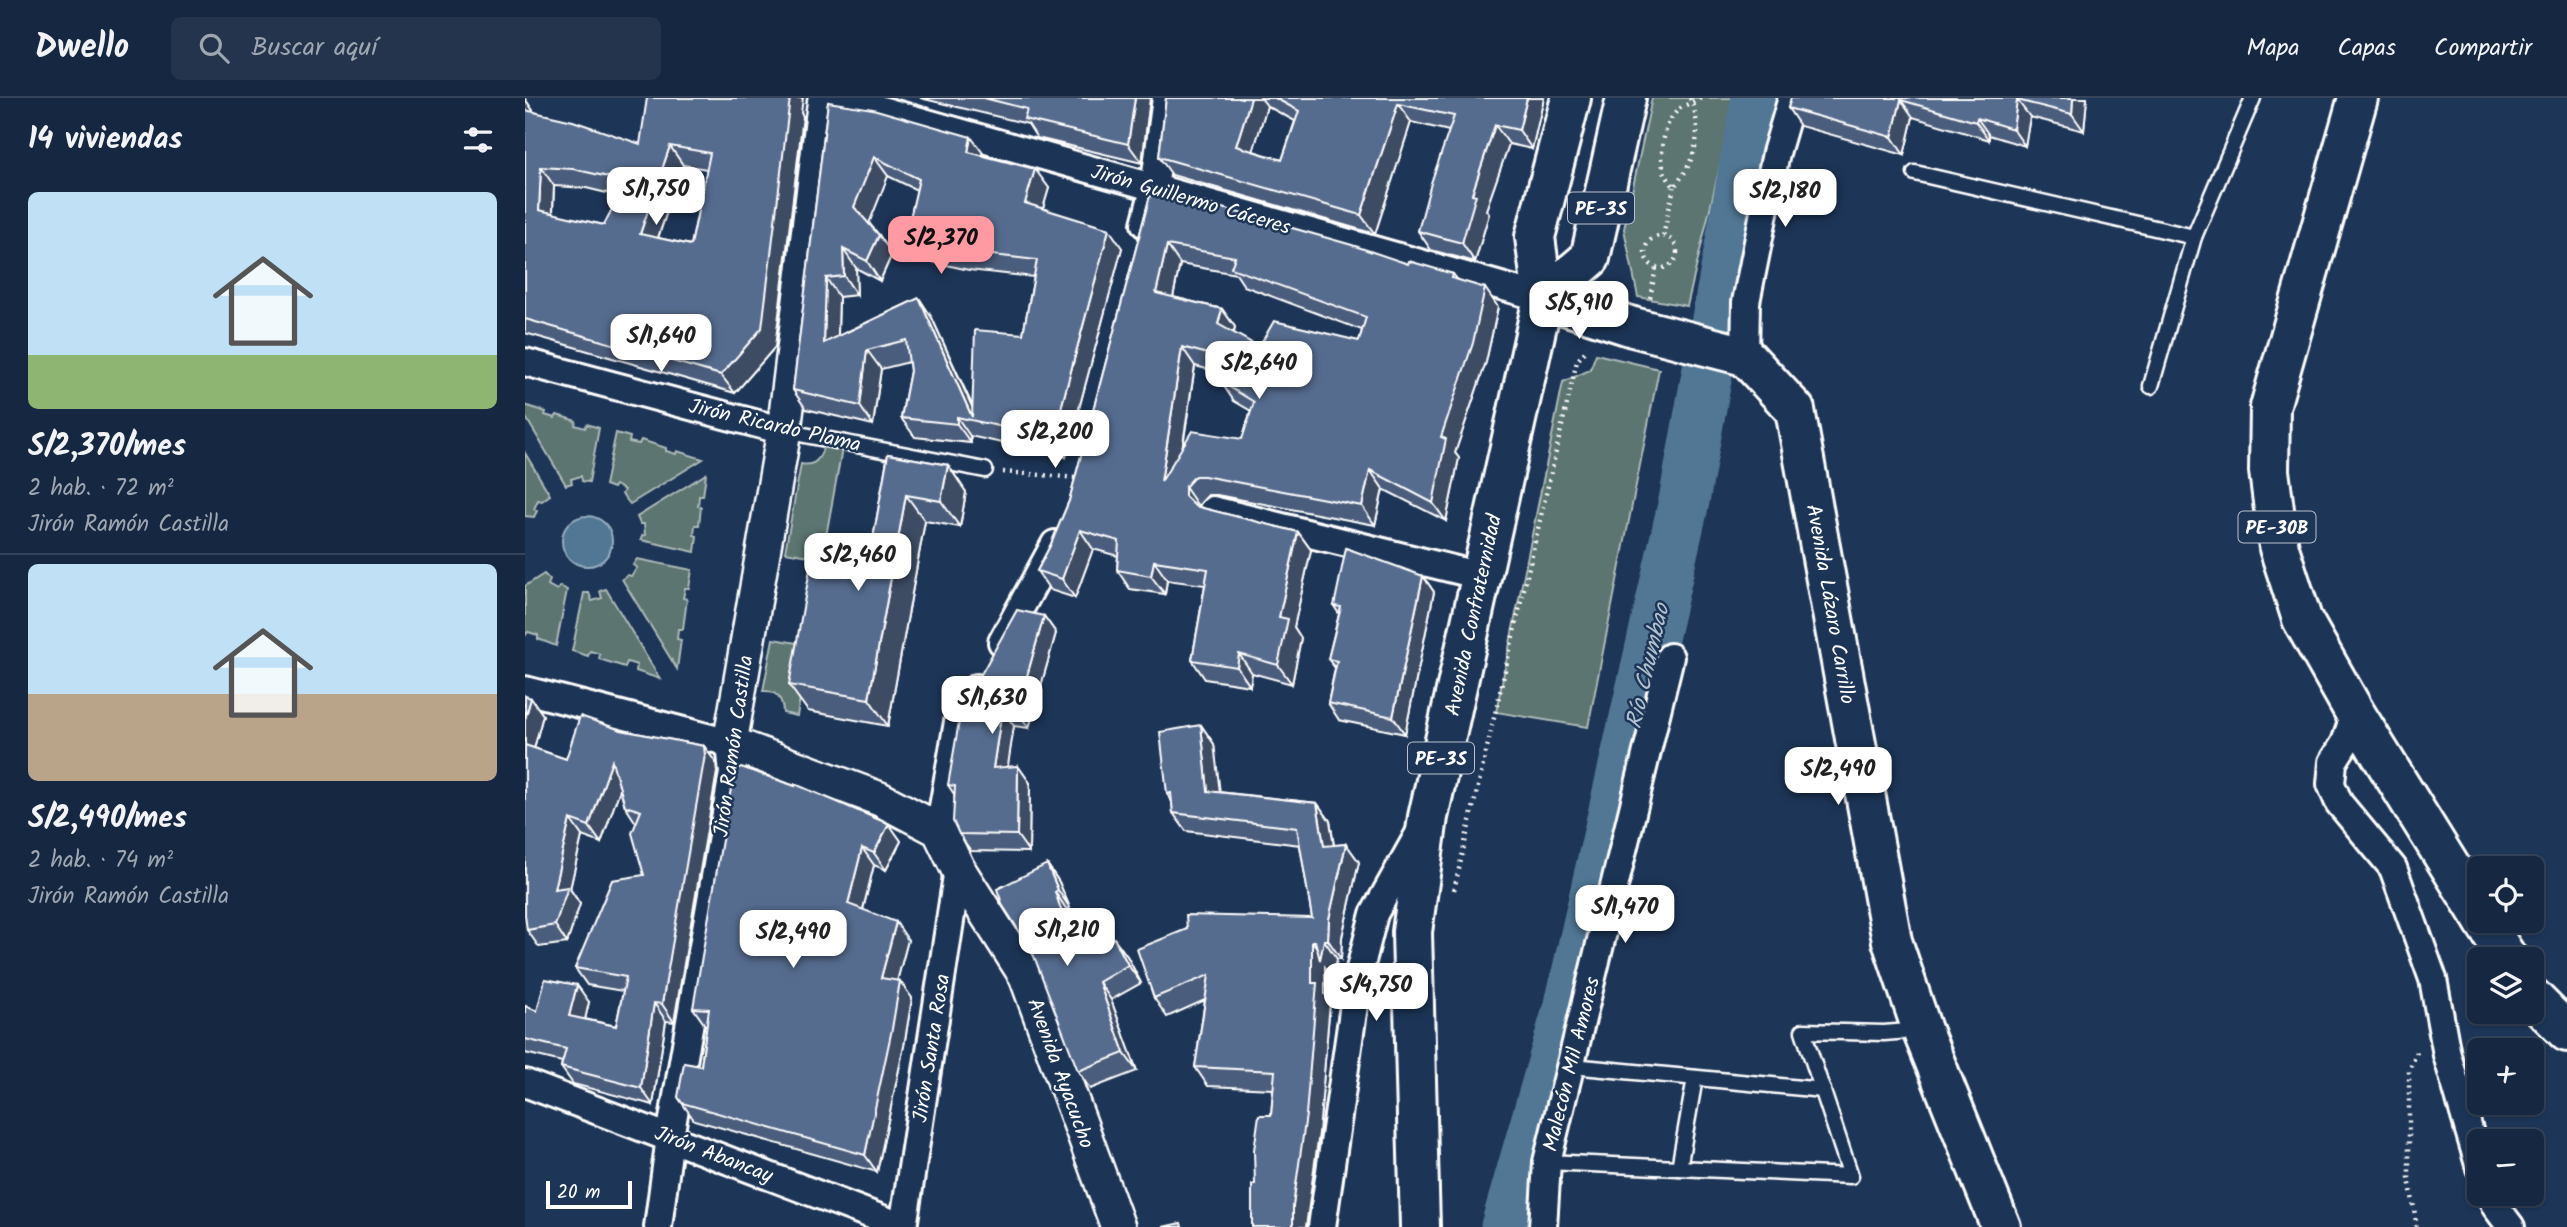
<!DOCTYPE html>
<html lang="es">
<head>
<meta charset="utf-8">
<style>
	:root { --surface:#162841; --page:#23344c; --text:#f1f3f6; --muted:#9ea6b1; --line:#35445a; --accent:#ff9aa2 }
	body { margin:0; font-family:Kalam,sans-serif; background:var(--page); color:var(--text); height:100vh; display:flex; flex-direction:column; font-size:26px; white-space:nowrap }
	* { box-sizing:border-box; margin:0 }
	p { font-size:23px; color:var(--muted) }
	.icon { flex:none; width:38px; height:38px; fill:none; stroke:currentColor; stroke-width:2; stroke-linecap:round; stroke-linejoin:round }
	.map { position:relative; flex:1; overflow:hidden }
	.sheet { display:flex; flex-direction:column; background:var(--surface); width:525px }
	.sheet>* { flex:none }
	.fabs { position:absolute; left:1942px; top:758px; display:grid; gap:14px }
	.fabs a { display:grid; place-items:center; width:77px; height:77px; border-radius:10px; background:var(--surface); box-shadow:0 2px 5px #0004,0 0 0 2px var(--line); font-size:35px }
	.scale { position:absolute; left:21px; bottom:18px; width:86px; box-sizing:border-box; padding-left:7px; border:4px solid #fff; border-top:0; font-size:19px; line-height:24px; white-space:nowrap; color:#fff; -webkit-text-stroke:5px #1d3557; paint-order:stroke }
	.price { position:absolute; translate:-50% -60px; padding:0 16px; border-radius:14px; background:#fff; color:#222; font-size:23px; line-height:46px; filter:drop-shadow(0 2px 4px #0008) }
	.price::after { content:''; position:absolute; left:50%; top:42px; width:21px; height:16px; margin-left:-10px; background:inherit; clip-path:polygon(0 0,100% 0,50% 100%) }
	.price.on { background:var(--accent); color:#111 }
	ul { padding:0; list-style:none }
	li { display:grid; align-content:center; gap:14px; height:371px; padding:0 28px }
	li+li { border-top:2px solid var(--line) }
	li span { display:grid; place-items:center; height:217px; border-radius:10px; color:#555 }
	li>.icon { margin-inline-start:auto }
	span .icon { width:126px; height:126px; fill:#fffc; stroke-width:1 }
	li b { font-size:30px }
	h2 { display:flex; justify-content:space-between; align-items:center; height:84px; padding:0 28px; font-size:30px }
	header { display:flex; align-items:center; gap:42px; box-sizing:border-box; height:98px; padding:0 35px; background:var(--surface); border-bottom:2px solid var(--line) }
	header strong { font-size:33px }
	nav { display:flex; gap:38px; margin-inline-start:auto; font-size:24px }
	.search { width:490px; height:63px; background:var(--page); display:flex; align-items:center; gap:18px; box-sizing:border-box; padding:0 24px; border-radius:10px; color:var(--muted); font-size:26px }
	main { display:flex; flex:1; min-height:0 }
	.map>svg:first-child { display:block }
</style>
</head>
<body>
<header>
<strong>Dwello</strong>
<div class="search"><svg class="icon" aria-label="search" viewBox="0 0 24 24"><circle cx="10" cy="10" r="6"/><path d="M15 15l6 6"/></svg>Buscar aquí</div>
<nav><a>Mapa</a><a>Capas</a><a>Compartir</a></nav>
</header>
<main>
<section class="sheet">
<h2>14 viviendas<svg class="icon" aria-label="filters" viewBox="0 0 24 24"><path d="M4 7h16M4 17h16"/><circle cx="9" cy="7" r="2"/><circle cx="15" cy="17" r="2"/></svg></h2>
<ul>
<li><span style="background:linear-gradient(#bfe0f5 75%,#8fb573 0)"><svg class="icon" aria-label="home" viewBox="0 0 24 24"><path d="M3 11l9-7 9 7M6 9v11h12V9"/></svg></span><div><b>S/2,370/mes</b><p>2 hab. · 72 m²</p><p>Jirón Ramón Castilla</p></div></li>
<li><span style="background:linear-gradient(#bfe0f5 60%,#b9a48a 0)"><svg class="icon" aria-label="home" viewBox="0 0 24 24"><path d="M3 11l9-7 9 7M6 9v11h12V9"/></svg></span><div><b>S/2,490/mes</b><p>2 hab. · 74 m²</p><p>Jirón Ramón Castilla</p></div></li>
</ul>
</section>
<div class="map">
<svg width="2042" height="1129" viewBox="0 0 2042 1129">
	<rect width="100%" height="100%" fill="#1d3557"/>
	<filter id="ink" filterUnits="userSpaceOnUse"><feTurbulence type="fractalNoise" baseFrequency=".0143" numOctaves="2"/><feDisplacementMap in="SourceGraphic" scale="14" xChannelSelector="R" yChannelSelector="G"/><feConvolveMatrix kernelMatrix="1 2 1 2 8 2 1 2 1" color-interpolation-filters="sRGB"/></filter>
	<g filter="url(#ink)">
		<g fill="#5b7470" stroke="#adbab8" stroke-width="2">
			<polygon points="1127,0 1211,0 1162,208 1113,199 1099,131"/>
			<polygon points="1071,256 1134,271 1063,629 971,614 1038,284 1065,272"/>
			<polygon points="0,307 21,314 20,317 30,320 32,317 51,323 50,327 60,330 62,326 74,330 64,384 57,383 56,378 46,381 47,385 41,387 0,318"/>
			<polygon points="91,335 105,339 104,344 114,346 116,342 141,350 141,353 151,356 152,353 178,361 105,406 97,396 99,392 90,387 88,390 80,387"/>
			<path d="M298,347L317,351L297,460L260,454L276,366C289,369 297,360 298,347Z"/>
			<polygon points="0,355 25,397 17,403 13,402 9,411 12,413 9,419 0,418"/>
			<polygon points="181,376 178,398 174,398 173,408 176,409 174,427 170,427 169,437 172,438 170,454 116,442 117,438 120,437 119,426 115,426 112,419"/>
			<polygon points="112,461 167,472 164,490 160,490 158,500 162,501 158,531 153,531 152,541 156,542 152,571 97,481 103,477 106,478 112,470 108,467"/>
			<polygon points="19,476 25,482 23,487 32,492 35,488 42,492 31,548 13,541 13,537 3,534 0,538 0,488"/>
			<polygon points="81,491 135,581 111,573 112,567 102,564 100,569 74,561 75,556 65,553 63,558 47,553 59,495 64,495 67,503 77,500 75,493"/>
			<path d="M248,541L284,547L272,618L258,615C258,602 252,592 238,593Z"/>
		</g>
		<circle fill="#517795" stroke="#97adbf" stroke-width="2" cx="62" cy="443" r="25"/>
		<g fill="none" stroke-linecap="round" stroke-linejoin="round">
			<polyline stroke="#517795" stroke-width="51" points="981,1129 1047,898 1159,403 1232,0"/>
			<g stroke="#fff" stroke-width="19">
				<g id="service">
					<polyline points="1390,75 1669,139"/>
					<polyline points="1626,288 1669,139 1728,0"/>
					<polyline points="259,333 460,372"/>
					<polyline points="1047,968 1298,992"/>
					<polyline points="1022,1064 1326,1078 1278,933 1359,935 1396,932"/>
					<polyline points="1154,1070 1170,980"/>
				</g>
			</g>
			<g stroke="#fff" stroke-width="32">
				<g id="minor">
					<polyline points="314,0 1018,200"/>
					<polyline points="620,126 629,91 641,0"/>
					<polyline points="1220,258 1221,204 1251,55 1267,0"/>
					<polyline points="0,264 259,333"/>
					<polyline points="688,412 956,478"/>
					<polyline points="477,544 530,446"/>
					<polyline points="0,592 205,645 208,675 145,1039 133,1129"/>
					<polyline points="1830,615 1820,645 1808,664 1806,686 1814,705 1868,770 1908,881 1922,957 1955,1070"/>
					<polyline points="414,732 433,624 452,590"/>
					<polyline points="0,985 378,1129"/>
					<polyline points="1964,1096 1971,1109 1986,1129"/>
					<polyline points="378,1129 433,771"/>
					<polyline points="797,1129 833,879 849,816 895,734"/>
					<polyline points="1018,1129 1022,1064 1145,559"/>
				</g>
			</g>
			<g stroke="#fff" stroke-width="38">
				<polyline id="tertiary" points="300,0 259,333 205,645 355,701 414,732 433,771 501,878 593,1129"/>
			</g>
			<g stroke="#fff" stroke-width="44">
				<polyline id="secondary" points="1018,200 1108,229 1220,258 1270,312 1367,843 1397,932 1476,1129"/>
			</g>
			<g stroke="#fff" stroke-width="44">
				<g id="trunk">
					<polyline points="1833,0 1745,309 1744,373 1754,450 1777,521 1830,615 1955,817"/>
					<polyline points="1018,200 1065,160 1101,0"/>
					<polyline points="1958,822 1983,861"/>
					<polyline points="2007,899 2042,934"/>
					<polyline points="895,1129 887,834 903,719 1018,200 1010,139 1046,0"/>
				</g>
			</g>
			<g stroke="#fff" stroke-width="4.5" stroke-dasharray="2 5" stroke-linecap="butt">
				<path d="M1165,0C1179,32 1171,63 1149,89C1145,83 1139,76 1138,69C1135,52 1139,27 1151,14C1156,8 1169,4 1176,0"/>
				<polyline points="1138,138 1149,89"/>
				<circle cx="1136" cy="154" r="16"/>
				<polyline points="1125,200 1131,170"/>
				<polyline points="478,374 553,380"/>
				<polyline points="929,792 1052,263 1063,250"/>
				<polyline points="1892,954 1884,973 1884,1080 1892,1129"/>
			</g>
			<use href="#service" stroke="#1d3557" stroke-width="14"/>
			<use href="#minor" stroke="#1d3557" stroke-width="26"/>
			<use href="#tertiary" stroke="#1d3557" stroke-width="33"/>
			<use href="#secondary" stroke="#1d3557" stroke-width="38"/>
			<use href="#trunk" stroke="#1d3557" stroke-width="38"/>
		</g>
		<g fill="#4b5d7b" stroke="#fff" stroke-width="2" fill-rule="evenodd">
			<polygon points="395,0 625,0 617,65 512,40 503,26"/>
			<path d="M641,0H1019L1007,51L984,46L961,112L964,116L950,164L906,152L893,133L924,33L886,24L850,136L647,77L634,59ZM742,8L770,23L757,62L728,53Z"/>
			<polygon points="1266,0 1562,0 1559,33 1505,19 1500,48 1464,37 1464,42 1388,19 1379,57 1275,28 1263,10"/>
			<path d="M0,1L9,14L115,46L276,15L278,18L250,249L210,295L0,235ZM158,67L182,71L166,147L133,140ZM29,88L61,90L94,98L79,127L28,116Z"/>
			<path d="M303,4L460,58L524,90L518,110L597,150L541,359L445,338L446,345L390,339L376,320L385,273L384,264L356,271L348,327L281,311L268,292ZM363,78L392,92L380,142L394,161L444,172L509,179L498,236L448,309L407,220L394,200L313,238L314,199L332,197L331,170L355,183L367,156L354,137L344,125Z"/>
			<path d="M627,90L883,166L928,176L932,181L973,209L961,264L930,355L934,360L921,423L858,391L850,427L692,397H683L673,408V409L773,434L786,452L769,529L776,540L767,586L727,575L725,588L680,581L667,562L680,487L642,482L640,496L605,491L592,472L593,458L568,451L550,500L525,492L512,473L526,446L544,403ZM655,166L711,176L719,188L837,232L834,243L734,249L709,235L710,229L697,211L648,199ZM670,268L701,276L696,284L709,303L726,313L717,341L658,348Z"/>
			<polygon points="363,356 423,367 441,394 435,429 400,423 363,628 283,613 264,587 343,469"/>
			<polygon points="898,478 909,494 880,636 814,622 803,605 810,570 803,561 814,516 809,508"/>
			<polygon points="519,518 531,535 504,630 489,628 482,669 493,668 505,685 504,754 446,753 434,736 429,696 423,687"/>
			<polygon points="0,598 18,617 9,650 41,661 96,632 179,648 191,665 192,674 149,924 141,923 128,1007 48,986 36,969 37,964 0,955 0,908 12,913 64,904 60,921 91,928 98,893 62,887 50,870 119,777 111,725 100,708 95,691 76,745 57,738 45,791 55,806 42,845 14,849 2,832"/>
			<polygon points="676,627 689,646 694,694 792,705 805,723 809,747 821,746 834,764 817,839 816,861 812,861 808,880 800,869 800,896 805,904 794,1035 781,1127 730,1086 746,1017 748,991 683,988 670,969 680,902 642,919 629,900 787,820 775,747 661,733 648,715 647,704 642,696"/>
			<polygon points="364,726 376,743 361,772 349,767 338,812 383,842 372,883 387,900 379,948 352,1074 169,1022 153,999 176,968 182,927 180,927 168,910"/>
			<polygon points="522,766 534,784 545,810 542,812 557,853 602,858 616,885 586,902 612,973 565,991 553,973"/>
		</g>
		<g fill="#3d4c64" stroke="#fff" stroke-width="2">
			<polygon points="263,0 278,0 276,15 278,18 250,249 210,295 196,277"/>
			<polygon points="610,0 625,0 617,65 603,46"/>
			<polygon points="726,0 736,0 742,8 724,67 711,48"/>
			<polygon points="1002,0 1019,0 1007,51 994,32"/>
			<polygon points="1548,0 1562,0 1559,33 1547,16"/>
			<polygon points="0,1 9,14 0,24"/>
			<polygon points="1376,2 1388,19 1379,57 1367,39"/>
			<polygon points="1492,2 1505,19 1500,48 1488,31"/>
			<polygon points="873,6 886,24 850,136 836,117"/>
			<polygon points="1452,20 1464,37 1464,42 1451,24"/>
			<polygon points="970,27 984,46 961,112 964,116 950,164 937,145 947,96"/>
			<polygon points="446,39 460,58 443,54"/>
			<polygon points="145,48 158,67 128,154 115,136"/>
			<polygon points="349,59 363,78 343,128 329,109"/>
			<polygon points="16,69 29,88 27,131 14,112"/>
			<polygon points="510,71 524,90 514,124 500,105"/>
			<polygon points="584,131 597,150 541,359 528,340"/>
			<polygon points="354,137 367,156 355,183 342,163"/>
			<polygon points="642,147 655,166 645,213 631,195"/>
			<polygon points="318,151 331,170 332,197 319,178"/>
			<polygon points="301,180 314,199 312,264 299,245"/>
			<polygon points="960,190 973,209 961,264 930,355 934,360 921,423 908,405 916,339"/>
			<polygon points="394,200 407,220 454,324 447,319"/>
			<polygon points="697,211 710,229 706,245 693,226"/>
			<polygon points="657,249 670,268 649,403 636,384"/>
			<polygon points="342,252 356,271 348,327 335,308"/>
			<polygon points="432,319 445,338 446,345 432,326"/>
			<polygon points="423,367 441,394 435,429 416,403"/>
			<polygon points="845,372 858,391 850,427 837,408"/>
			<polygon points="660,389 673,408 673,417 660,398"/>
			<polygon points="381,397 400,423 363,628 344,601"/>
			<polygon points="555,432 568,451 550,500 537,481"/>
			<polygon points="773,434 786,452 769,529 776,540 767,586 753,567 754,519"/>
			<polygon points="629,463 642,482 640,496 626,478"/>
			<polygon points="898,478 909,494 880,636 868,619"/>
			<polygon points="519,518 531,535 504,630 492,613"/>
			<polygon points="714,556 727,575 725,588 712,569"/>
			<polygon points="6,600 18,617 6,662 0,654 0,621"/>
			<polygon points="477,611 489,628 480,687 468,670"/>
			<polygon points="676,627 689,646 697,711 683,693"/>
			<polygon points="179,648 191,665 192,674 149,924 137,906"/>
			<polygon points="87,663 99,680 76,745 64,728"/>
			<polygon points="493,668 505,685 504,754 492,737"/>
			<polygon points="792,705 805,723 812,767 799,748"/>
			<polygon points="45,721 57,738 45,791 55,806 42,845 30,827 29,791"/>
			<polygon points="364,726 376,743 361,772 349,755"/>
			<polygon points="821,746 834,764 817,839 816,861 803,842 804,821"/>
			<polygon points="337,750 349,767 335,823 323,806"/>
			<polygon points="522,766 534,784 545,810 533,792"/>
			<polygon points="530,794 542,812 564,873 551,856"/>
			<polygon points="371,824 383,842 368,898 356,880"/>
			<polygon points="589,840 602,858 616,885 603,867"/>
			<polygon points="799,842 812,861 808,880 800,869 800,896 805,904 794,1035 781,1129 768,1129 768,1108 787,885 787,843 796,856"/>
			<polygon points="375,883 387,900 379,948 352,1074 340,1057"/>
			<polygon points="574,884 586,902 612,973 599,955"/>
			<polygon points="52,887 64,904 57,935 44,918"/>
			<polygon points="129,905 141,923 128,1007 116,990"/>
		</g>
		<g fill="#576c8f" stroke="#fff" stroke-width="2" fill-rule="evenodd">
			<path d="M122,0H265L237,230L196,277L0,221V12L48,23L115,46ZM145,48L185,55L166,147L115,136ZM16,69L48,71L101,83L79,127L14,112Z"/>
			<polygon points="459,0 610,0 603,46 499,21 502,11"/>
			<polygon points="641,0 726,0 711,48 757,62 774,13 750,0 1002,0 994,32 970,27 947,96 951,97 937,145 893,133 906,85 929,18 873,6 836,117 634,59"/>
			<polygon points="1266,0 1548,0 1547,16 1492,2 1488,31 1452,20 1451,24 1376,2 1367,39 1263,10"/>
			<path d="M303,4L348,11L446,39L443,54L510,71L500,105L584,131L528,340L432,319V326L376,320L385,273L381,242L342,252L335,308L268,292ZM349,59L394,81L380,142L431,153L512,162L498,236L450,232L447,319L394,200L299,245L301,180L319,178L318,151L342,163L354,137L329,109Z"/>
			<path d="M627,90L827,147L883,166L884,163L928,176L927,180L960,190L948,245L916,339L921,341L908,405L845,372L837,408L679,378H670L660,389V398L670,408L773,434L754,519L763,521L753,567L714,556L712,569L667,562L683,471L629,463L626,478L592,472L594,443L555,432L537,481L512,473L526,446L544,403ZM642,147L710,159L706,170L841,219L834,243L749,223L734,249L693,226L697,211L631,195ZM657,249L709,263L696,284L729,304L717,341L667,333L636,384Z"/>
			<polygon points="363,356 423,367 416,403 381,397 344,601 264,587 287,460 343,469"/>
			<polygon points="821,450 898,478 868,619 803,605 812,563 803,561 816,509 809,508"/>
			<polygon points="492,512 519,518 492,613 477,611 468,670 493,668 492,737 434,736 428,723 430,688 423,687 436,612"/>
			<polygon points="0,598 6,600 0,621"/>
			<polygon points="55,618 96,632 179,648 180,657 137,906 129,905 116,990 36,969 41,951 0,941 0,908 12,913 20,881 52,887 44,918 91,928 101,879 50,870 87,782 119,777 107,735 116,713 100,708 87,663 64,728 45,721 29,791 43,789 30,827 2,832 0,817 0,647 41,661"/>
			<polygon points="676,627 683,693 792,705 799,748 821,746 804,821 803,842 799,842 795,862 790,843 787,843 787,885 792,885 781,1017 768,1108 768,1129 727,1129 727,1087 730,1086 729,1052 734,1017 746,1017 750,973 670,969 684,877 629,900 612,851 662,831 661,817 787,820 772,730 648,715 646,695 642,696 635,634"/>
			<polygon points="216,669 270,688 270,686 364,726 349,755 337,750 323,806 371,824 356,880 375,883 367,931 340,1057 157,1005 153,999 159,965 176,968 184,911 168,910 209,673"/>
			<polygon points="522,766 533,792 530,794 551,856 589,840 603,867 574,884 599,955 553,973 507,853 478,808 472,791"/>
			<polygon points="656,1125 657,1129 638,1129"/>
		</g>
	</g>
	<g text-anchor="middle" stroke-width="5" stroke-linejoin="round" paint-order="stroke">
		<g fill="#1d3557" stroke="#bbc2cd" stroke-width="2">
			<rect x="1043" y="94.5" width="66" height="31" rx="5"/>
			<rect x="1713.5" y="413.5" width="77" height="31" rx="5"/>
			<rect x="883" y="644.5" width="66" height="31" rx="5"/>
		</g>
		<g font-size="19" font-weight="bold" fill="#fff">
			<text x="1076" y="117">PE-3S</text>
			<text x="1752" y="436">PE-30B</text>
			<text x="916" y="667">PE-3S</text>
		</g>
		<g font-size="21" fill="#fff" stroke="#1d3557">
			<text transform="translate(666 101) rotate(16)" y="7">Jirón Guillermo Cáceres</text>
			<text transform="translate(250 327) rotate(13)" y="7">Jirón Ricardo Plama</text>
			<text transform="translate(1306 506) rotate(80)" y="7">Avenida Lázaro Carrillo</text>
			<text transform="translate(948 517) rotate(-78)" y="7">Avenida Confraternidad</text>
			<text transform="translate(208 648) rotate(-82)" y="7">Jirón Ramón Castilla</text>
			<text transform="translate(406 950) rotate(-81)" y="7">Jirón Santa Rosa</text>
			<text transform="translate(1046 966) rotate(-76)" y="7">Malecón Mil Amores</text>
			<text transform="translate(536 975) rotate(70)" y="7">Avenida Ayacucho</text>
			<text transform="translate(189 1056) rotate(21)" y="7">Jirón Abancay</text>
		</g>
		<g font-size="23" font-style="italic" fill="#b1c2cf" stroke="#1d3557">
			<text transform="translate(1122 568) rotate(-77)" y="8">Río Chumbao</text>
		</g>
	</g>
</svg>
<div class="fabs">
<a><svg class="icon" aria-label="locate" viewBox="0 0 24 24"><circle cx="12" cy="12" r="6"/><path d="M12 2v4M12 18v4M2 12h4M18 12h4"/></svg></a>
<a><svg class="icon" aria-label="layers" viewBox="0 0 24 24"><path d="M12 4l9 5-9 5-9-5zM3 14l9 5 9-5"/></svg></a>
<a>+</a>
<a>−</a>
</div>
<div class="scale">20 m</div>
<b class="price" style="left:131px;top:129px">S/1,750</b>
<b class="price" style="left:1260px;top:131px">S/2,180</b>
<b class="price on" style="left:416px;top:178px">S/2,370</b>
<b class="price" style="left:1054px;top:243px">S/5,910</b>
<b class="price" style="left:136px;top:276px">S/1,640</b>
<b class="price" style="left:734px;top:303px">S/2,640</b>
<b class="price" style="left:530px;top:372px">S/2,200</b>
<b class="price" style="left:333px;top:495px">S/2,460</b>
<b class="price" style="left:467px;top:638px">S/1,630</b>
<b class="price" style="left:1313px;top:709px">S/2,490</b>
<b class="price" style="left:1100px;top:847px">S/1,470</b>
<b class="price" style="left:542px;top:870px">S/1,210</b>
<b class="price" style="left:268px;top:872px">S/2,490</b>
<b class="price" style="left:851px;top:925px">S/4,750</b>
</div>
</main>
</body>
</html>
